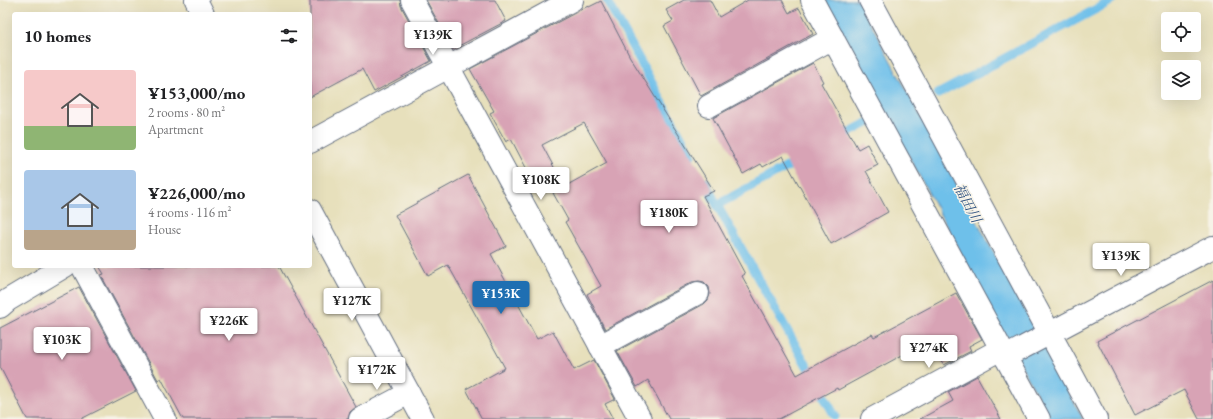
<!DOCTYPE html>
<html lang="en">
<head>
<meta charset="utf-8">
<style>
	:root { --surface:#fff; --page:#f6f6f6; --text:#202124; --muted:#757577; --accent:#1f6fb2 }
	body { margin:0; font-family:"EB Garamond","Noto Serif JP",serif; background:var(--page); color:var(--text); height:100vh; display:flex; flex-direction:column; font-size:15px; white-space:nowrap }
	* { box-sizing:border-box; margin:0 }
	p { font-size:13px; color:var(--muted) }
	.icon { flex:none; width:22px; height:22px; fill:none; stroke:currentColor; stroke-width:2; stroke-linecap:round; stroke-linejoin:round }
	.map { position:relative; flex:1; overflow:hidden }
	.panel { position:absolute; left:12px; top:12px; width:300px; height:256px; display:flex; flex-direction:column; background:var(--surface); border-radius:4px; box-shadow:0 4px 16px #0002 }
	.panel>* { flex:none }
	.buttons { position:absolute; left:1161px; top:12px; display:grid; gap:8px }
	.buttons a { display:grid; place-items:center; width:40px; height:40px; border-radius:4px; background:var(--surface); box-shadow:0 4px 16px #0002; font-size:20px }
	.price { position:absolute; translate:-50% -34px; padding:0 9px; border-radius:4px; background:#fff; color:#222; font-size:13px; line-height:26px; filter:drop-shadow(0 1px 2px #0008) }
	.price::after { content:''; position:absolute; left:50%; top:24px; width:12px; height:9px; margin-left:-6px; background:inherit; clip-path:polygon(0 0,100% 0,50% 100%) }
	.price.selected { background:var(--accent); color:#fff }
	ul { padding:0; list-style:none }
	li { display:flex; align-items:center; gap:12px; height:100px; padding:0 12px }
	li span { display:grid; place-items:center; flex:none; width:112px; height:80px; border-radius:4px; color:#555 }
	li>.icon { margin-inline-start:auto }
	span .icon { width:48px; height:48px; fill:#fffc; stroke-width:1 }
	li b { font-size:17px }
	h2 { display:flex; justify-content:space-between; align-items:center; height:48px; padding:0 12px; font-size:17px }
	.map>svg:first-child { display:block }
</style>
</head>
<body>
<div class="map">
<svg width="1213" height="419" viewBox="0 0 1213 419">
	<rect width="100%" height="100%" fill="#f7f3e8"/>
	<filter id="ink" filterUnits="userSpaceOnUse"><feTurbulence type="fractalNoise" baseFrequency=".025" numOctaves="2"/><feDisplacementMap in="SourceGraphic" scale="8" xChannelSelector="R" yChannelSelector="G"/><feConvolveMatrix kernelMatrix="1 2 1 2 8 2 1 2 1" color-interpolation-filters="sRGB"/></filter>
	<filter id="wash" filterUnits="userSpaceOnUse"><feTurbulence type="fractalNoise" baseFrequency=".012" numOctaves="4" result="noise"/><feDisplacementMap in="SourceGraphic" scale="16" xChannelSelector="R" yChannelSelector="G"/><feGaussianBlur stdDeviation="0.9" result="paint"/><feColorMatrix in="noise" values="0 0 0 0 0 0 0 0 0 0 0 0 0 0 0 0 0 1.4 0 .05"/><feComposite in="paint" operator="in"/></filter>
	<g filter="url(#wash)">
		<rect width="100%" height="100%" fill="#e7e0bc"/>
		<polygon fill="#6ec0ea" stroke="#4478a4" points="825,0 858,0 1083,419 1050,419"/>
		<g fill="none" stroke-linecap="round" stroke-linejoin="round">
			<g stroke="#6ec0ea" stroke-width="9">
				<polyline points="607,0 691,155"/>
				<polyline points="938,94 1113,0"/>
				<polyline points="839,138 867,123"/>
				<polyline points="705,182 717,205 798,161"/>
				<polyline points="717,205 835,416"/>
			</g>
		</g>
		<g id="blocks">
			<g fill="#d8a3b5">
				<polygon points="310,0 400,0 401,6 431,61 374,92 362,69 310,97"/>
				<polygon points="426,0 495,0 506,21 453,49"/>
				<polygon points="684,0 710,0 719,17 748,0 782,0 789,13 799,8 813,34 701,96 664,26 673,21 666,10"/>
				<polygon points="601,1 630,57 714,191 703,196 745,274 742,276 797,375 872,334 874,337 956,293 982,339 969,346 971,351 944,365 930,340 838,390 837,388 779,419 669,419 648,380 637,387 617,351 704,304 708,300 710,294 709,287 704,282 699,281 692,282 605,329 587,294 601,286 565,222 568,220 553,193 607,163 584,123 542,145 556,171 534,183 511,139 506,142 490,113 494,111 470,69 588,6 589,7"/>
				<polygon points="813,63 823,82 821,83 858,149 867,144 878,165 866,171 888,212 831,244 783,156 763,167 761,164 743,174 713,118"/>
				<polygon points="468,175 506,246 491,254 537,339 553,331 574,370 594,360 615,399 605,404 613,419 482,419 466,389 505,368 448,265 428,276 395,215"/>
				<polygon points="99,266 279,266 356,407 350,412 348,419 183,419 161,378 158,380 101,275 104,274"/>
				<polygon points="1213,280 1213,419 1199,419 1184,390 1135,415 1097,341"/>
				<polygon points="79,287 136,391 81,419 27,419 0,367 0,328"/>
				<polygon points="977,376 1001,419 920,419 953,401 948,392"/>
			</g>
		</g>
	</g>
	<g filter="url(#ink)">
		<use href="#blocks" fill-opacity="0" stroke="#626d7f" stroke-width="1"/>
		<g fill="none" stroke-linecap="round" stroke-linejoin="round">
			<g stroke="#626d7f" stroke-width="24">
				<g id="minor">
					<polyline points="196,0 203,14"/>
					<polyline points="412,0 640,419"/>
					<polyline points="812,0 1039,419"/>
					<polyline points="870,0 1096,419"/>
					<polyline points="709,106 833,38"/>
					<polyline points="310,142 572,0"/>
					<polyline points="310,210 423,419"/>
					<polyline points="82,266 165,419"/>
					<polyline points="0,307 8,300 65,266"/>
					<polyline points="600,346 698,293"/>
					<polyline points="1005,357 1213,247"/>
					<polyline points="360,419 409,393"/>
					<polyline points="872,419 1001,349"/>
				</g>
			</g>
			<use href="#minor" stroke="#fff" stroke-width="22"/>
		</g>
	</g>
	<g text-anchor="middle" stroke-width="3" stroke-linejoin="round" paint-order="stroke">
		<g font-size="14" font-style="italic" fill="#305381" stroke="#f7f3e8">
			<text transform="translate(968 203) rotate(62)" y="5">福田川</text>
		</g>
	</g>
</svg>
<div class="buttons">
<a><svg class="icon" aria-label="locate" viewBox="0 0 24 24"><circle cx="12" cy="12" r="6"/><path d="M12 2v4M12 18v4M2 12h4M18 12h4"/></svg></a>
<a><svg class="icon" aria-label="layers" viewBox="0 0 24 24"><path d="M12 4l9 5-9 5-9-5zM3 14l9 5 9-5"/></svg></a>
</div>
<b class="price" style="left:433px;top:56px">¥139K</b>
<b class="price" style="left:541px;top:201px">¥108K</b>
<b class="price" style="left:669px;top:234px">¥180K</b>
<b class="price" style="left:1121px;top:277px">¥139K</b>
<b class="price selected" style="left:501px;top:315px">¥153K</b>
<b class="price" style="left:352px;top:322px">¥127K</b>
<b class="price" style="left:229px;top:342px">¥226K</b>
<b class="price" style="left:62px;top:361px">¥103K</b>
<b class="price" style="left:929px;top:369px">¥274K</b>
<b class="price" style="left:377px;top:391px">¥172K</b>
<section class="panel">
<h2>10 homes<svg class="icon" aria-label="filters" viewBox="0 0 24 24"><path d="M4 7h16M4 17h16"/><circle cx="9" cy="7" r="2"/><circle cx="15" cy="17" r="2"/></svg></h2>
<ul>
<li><span style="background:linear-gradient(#f6c9c9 70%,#8fb573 0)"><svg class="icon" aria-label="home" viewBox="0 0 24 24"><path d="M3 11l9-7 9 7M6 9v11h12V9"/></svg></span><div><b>¥153,000/mo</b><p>2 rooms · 80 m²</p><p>Apartment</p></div></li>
<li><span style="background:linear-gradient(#a9c7e8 75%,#b9a48a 0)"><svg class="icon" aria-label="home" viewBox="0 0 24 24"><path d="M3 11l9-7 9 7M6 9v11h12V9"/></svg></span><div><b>¥226,000/mo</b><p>4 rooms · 116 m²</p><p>House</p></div></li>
</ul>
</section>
</div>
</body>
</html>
